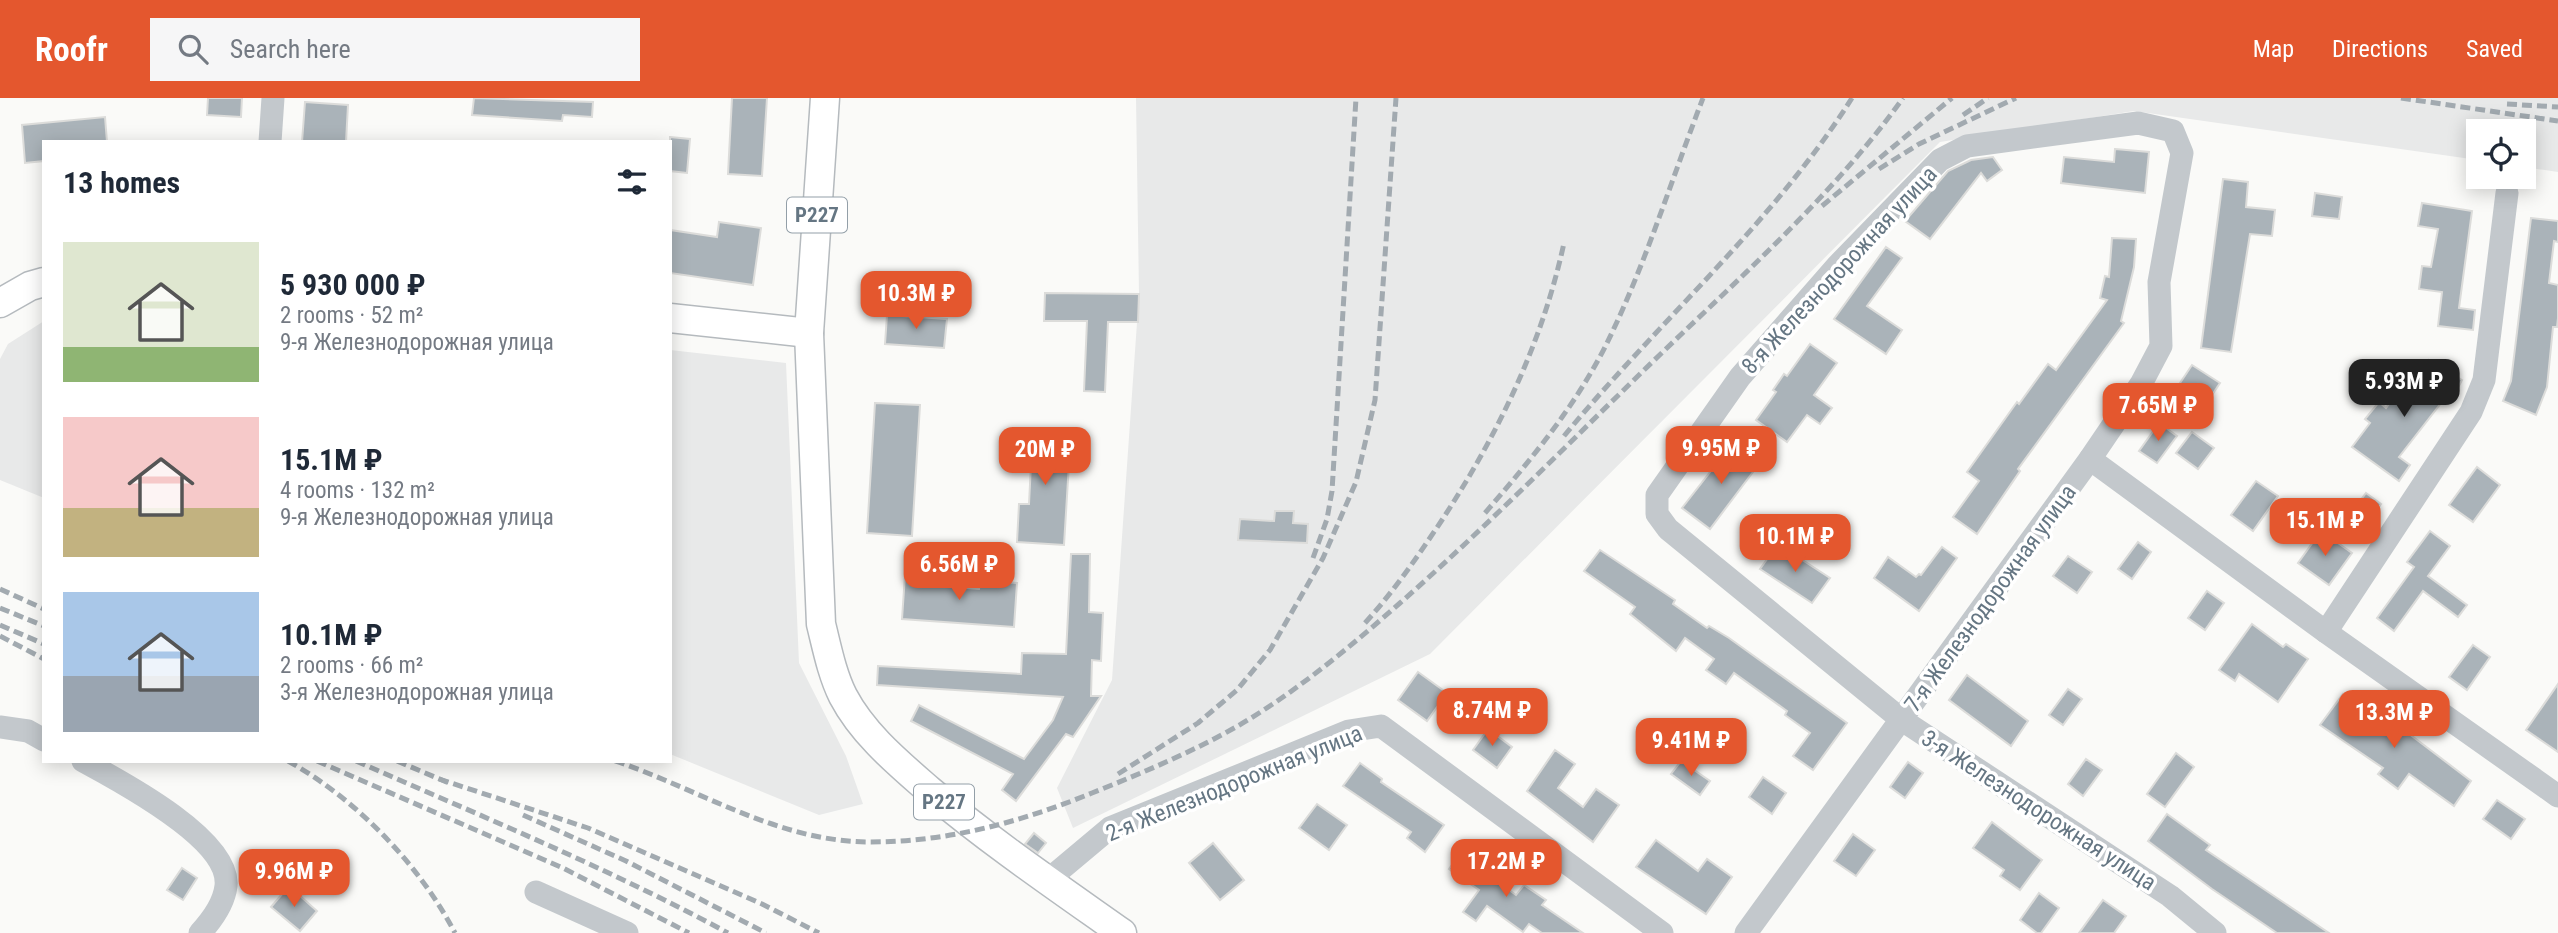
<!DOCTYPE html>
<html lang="en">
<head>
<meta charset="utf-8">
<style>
	:root { --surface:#fff; --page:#f6f6f7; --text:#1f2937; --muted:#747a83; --accent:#e4572e }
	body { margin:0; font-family:"Roboto Condensed",sans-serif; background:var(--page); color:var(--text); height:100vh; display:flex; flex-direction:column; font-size:26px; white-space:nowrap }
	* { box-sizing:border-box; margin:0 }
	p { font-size:23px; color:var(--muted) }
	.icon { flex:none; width:38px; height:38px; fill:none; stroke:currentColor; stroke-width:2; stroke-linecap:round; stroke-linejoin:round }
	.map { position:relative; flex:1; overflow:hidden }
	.drawer { position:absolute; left:42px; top:42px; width:630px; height:623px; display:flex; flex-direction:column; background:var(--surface); border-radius:0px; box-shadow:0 4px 18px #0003 }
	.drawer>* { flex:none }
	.tools { position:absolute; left:2466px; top:21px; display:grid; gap:14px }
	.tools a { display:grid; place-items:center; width:70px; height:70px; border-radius:0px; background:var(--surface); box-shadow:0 4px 18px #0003; font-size:35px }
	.price { position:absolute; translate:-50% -60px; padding:0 16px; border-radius:14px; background:var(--accent); color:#fff; font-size:23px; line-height:46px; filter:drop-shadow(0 2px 4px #0008) }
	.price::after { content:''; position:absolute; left:50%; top:42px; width:21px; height:16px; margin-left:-10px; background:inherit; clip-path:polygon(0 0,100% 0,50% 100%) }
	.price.active { background:#222; color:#fff }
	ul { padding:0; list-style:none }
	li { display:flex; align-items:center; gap:21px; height:175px; padding:0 21px }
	li span { display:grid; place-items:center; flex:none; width:196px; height:140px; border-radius:0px; color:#555 }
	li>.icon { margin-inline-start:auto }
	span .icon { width:84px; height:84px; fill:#fffc; stroke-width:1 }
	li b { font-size:30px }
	h2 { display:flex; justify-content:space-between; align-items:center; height:84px; padding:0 21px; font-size:30px }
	header { display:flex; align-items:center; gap:42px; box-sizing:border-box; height:98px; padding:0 35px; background:var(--accent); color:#fff }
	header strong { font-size:33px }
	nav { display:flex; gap:38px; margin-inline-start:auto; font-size:24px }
	.search { width:490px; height:63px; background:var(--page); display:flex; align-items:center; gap:18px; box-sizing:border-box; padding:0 24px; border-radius:0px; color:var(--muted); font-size:26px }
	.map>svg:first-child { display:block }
</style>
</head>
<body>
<header>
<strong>Roofr</strong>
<div class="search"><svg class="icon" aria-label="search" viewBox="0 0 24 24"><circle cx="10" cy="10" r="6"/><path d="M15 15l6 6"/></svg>Search here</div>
<nav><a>Map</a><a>Directions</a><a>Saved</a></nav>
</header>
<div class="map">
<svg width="2558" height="835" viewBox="0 0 2558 835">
	<rect width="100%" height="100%" fill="#fafaf8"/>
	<g fill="#e8e9e9">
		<polygon points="1136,0 2558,0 2558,74 2524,69 2524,33 2478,33 2478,62 2134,13 1940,44 1430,556 1073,730 1057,690 1112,582 1139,196"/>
		<polygon points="44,223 44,400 0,382 0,261 8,246"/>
		<polygon points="670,252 786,265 799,565 846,658 863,706 819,717 670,656"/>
	</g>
	<g fill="#aab3b9" stroke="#dcdcda" stroke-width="2">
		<polygon points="208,0 242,0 241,19 207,17"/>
		<polygon points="474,0 593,4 592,19 563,17 562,23 472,17"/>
		<polygon points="732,0 767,0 762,78 728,76"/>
		<polygon points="305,4 348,7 346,44 302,44"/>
		<polygon points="105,19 107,44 44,44 44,63 25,65 22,27"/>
		<polygon points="670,39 690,41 687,75 670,73"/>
		<polygon points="2115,51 2149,54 2145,95 2061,85 2064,59 2114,64"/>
		<polygon points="1993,59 2002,72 1987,83 1981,75 1930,141 1905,123 1948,73 1971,62"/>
		<polygon points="2223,81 2248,84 2246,109 2275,112 2272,138 2250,136 2231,254 2201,250"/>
		<polygon points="2315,95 2342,99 2339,121 2312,118"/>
		<polygon points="2422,105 2472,113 2459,210 2475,212 2473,232 2438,228 2442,194 2419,191 2422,168 2431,169 2438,131 2418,128"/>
		<polygon points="2531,120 2558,123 2558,144 2554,143 2549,185 2558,187 2558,220 2557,229 2553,229 2547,289 2536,317 2503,303 2511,283"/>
		<polygon points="719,124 761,130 753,187 670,175 670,132 717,139"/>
		<polygon points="2112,140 2136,141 2134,169 2121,223 2124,225 2018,371 2020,373 1977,436 1953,419 1979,383 1967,374 2017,304 2019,306 2048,266 2056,272 2107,202 2100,200 2105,178 2109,179"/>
		<polygon points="1886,149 1902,160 1867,208 1902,232 1886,256 1834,221"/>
		<polygon points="1045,195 1139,196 1138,224 1108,224 1105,294 1084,293 1087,223 1044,223"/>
		<polygon points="887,217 947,221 944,250 885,246"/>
		<polygon points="1810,246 1837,265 1814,297 1832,310 1820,326 1807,317 1787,344 1756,322 1776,294 1773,292 1784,276 1787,278"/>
		<polygon points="2429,262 2462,282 2454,297 2449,295 2399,359 2410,367 2399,383 2352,349 2370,325 2365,321 2379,304 2386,310 2401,290 2409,296"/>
		<polygon points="2192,267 2220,285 2208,303 2180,285"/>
		<polygon points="875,305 920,307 912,438 867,435"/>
		<polygon points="2159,325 2177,338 2157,365 2139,353"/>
		<polygon points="1024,331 1071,333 1064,447 1017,444 1019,406 1029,406 1031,366 1022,366"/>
		<polygon points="2192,334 2214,350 2198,371 2176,355"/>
		<polygon points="1732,346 1759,366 1710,431 1682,410"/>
		<polygon points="2477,369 2500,387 2473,424 2449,407"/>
		<polygon points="2256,383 2278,398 2253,433 2231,417"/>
		<polygon points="2366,395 2381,406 2372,419 2357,407"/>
		<polygon points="1275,413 1294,413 1293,425 1308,426 1307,445 1238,442 1240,421 1274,423"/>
		<polygon points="2321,433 2352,455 2329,487 2298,465"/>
		<polygon points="2430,433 2450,448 2428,478 2467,507 2458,519 2423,493 2394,533 2377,520 2414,469 2407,464"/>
		<polygon points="2138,444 2151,454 2132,481 2118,471"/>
		<polygon points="1778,446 1830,480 1812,505 1760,471"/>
		<polygon points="1942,449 1957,460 1919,513 1874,480 1888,459 1916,479 1919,476 1921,477"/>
		<polygon points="1600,452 1675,502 1673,506 1707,530 1709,528 1729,540 1847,625 1813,672 1793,658 1810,635 1785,617 1787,613 1734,575 1726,586 1706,572 1714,561 1685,540 1676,553 1630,516 1635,509 1584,473"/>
		<polygon points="1071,456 1090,456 1089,514 1103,515 1101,563 1092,562 1091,598 1101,598 1073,639 1066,636 1016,703 1002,692 1013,676 911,623 919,607 1024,661 1053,622 1063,599 877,587 878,568 1021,576 1022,555 1066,556"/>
		<polygon points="2068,458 2092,474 2077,495 2053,478"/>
		<polygon points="905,477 942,479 942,488 979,491 980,482 1017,485 1014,529 902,521"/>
		<polygon points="2207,493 2224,505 2205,532 2188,520"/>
		<polygon points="2252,526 2283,549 2286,546 2308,561 2278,604 2239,576 2235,583 2219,572"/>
		<polygon points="2473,547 2490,559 2467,592 2449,579"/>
		<polygon points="1418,574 1447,595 1427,623 1398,602"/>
		<polygon points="1967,577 2028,623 2011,648 1949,602"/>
		<polygon points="2558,586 2558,654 2526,632"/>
		<polygon points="2068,591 2082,601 2063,627 2049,617"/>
		<polygon points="2343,596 2379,622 2383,616 2471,683 2454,708 2409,676 2398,691 2378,676 2383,670 2320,627"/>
		<polygon points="1488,631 1512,649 1497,670 1473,652"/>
		<polygon points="1555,652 1575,666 1558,690 1583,709 1596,691 1619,707 1593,744 1527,693"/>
		<polygon points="2176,655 2194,669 2165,709 2147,696"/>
		<polygon points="2086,661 2102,672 2083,698 2068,686"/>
		<polygon points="1681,663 1710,683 1700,697 1671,676"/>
		<polygon points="1908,664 1923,675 1905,700 1890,689"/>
		<polygon points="1360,665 1382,681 1381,684 1444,727 1425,754 1407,740 1411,734 1343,688"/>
		<polygon points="1763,679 1786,695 1772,716 1749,699"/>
		<polygon points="2497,702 2525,721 2511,741 2483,721"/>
		<polygon points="1317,706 1347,727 1329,752 1299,730"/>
		<polygon points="2167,716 2210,747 2206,752 2329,835 2277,835 2212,791 2148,743"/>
		<polygon points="1992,724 2042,762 2020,792 2000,778 2004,772 1973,750"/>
		<polygon points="1034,735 1046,745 1038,755 1025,746"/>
		<polygon points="1853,736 1875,752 1856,778 1834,763"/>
		<polygon points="1656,742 1698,773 1707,761 1732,779 1706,816 1636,769"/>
		<polygon points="1213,745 1244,782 1220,802 1189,765"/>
		<polygon points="1467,746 1482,756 1474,767 1516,797 1524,787 1546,802 1542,807 1583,835 1542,835 1529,826 1523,834 1487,808 1476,823 1463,814 1479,792 1449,771"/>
		<polygon points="182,770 197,780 183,802 167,792"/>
		<polygon points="289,788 317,813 300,833 271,809"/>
		<polygon points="2039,795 2059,810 2041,835 2037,835 2020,822"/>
		<polygon points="2103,802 2126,818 2114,835 2079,835"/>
	</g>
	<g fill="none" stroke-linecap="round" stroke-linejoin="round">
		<g stroke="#b5babe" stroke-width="31">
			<g id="major">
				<path d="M825,0L809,235L821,526C827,550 832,576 843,598C863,636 897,664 929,692C991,744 1057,789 1122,835"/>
				<polyline points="0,205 30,188 44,184"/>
				<polyline points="670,220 809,235"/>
			</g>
		</g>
		<g stroke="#c3c8cc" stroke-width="23">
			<polyline points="270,44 273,0"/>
			<polyline points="2090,361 2326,534 2558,698"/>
			<polyline points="2326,534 2471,314 2484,282 2507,95"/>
			<polyline points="0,629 28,633 44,642"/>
			<path d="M83,663C118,682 231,741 226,788C224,805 211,823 200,835"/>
			<polyline points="1048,782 1110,730 1349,633 1381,628 1662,835"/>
			<polyline points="536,794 627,835"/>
			<polyline points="1746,835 2090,361 2141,286 2161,248 2159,184 2182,55 2173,33 2138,25 1967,48 1940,62 1837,168 1740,279 1657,397 1657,416 1668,431 1902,622 2170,798 2215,835"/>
		</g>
		<use href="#major" stroke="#fff" stroke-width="28"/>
		<g stroke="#a2aab0" stroke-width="5" stroke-dasharray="10 5" stroke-linecap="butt">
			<polyline points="2401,0 2558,23"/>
			<polyline points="2507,6 2558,9"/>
			<polyline points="1963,17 1988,0"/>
			<polyline points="1879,71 1919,46 2016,0"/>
			<polyline points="1822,108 1952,0"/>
			<path d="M1564,338C1658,224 1773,125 1852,0"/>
			<path d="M1485,415C1529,364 1575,309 1606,247C1645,168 1671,83 1703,0"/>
			<polyline points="1313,460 1327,421 1332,393 1356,0"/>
			<polyline points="0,491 44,511"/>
			<polyline points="0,510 44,528"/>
			<path d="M1365,525C1394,493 1418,458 1442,422C1498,336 1542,246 1564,145"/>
			<polyline points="0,527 44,546"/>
			<polyline points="0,538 44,561"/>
			<path d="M288,663C356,701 419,766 455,835"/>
			<polyline points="317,663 563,770 689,835"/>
			<path d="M356,663C481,718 608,770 728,835"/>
			<polyline points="397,663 449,685"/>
			<path d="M615,663C699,691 778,744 870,744C948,744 1021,724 1092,695C1142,675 1190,655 1236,629C1295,595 1350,549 1400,505C1484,431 1562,352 1641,275C1731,187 1830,102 1903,0"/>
			<polyline points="1118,676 1198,625 1237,592 1270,552 1323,460 1356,384 1375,302 1396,0"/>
			<polyline points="439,681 588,730 762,806 819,835"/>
			<polyline points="523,717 626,763 766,835"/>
		</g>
	</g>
	<g text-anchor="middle" stroke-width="7" stroke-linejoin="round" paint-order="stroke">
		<g fill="#fff" stroke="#939fa8" stroke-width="2">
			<rect x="787" y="99.5" width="60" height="35" rx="5"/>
			<rect x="914" y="686.5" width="60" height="35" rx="5"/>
		</g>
		<g font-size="21" font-weight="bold" fill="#657683">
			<text x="817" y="124">Р227</text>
			<text x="944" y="711">Р227</text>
		</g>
		<g font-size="23" fill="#657683" stroke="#fff">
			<text transform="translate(1839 172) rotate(-47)" y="8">8-я Железнодорожная улица</text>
			<text transform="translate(1990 500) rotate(-54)" y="8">7-я Железнодорожная улица</text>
			<text transform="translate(1234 685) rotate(-22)" y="8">2-я Железнодорожная улица</text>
			<text transform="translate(2039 712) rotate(33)" y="8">3-я Железнодорожная улица</text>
		</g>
	</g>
</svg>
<div class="tools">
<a><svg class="icon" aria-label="locate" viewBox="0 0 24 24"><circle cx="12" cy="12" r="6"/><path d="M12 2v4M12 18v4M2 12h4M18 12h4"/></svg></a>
</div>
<b class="price" style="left:916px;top:233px">10.3M ₽</b>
<b class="price active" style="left:2404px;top:321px">5.93M ₽</b>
<b class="price" style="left:2158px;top:345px">7.65M ₽</b>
<b class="price" style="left:1721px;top:388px">9.95M ₽</b>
<b class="price" style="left:1045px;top:389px">20M ₽</b>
<b class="price" style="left:2325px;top:460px">15.1M ₽</b>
<b class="price" style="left:1795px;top:476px">10.1M ₽</b>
<b class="price" style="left:959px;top:504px">6.56M ₽</b>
<b class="price" style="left:1492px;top:650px">8.74M ₽</b>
<b class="price" style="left:2394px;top:652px">13.3M ₽</b>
<b class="price" style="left:1691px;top:680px">9.41M ₽</b>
<b class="price" style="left:1506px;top:801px">17.2M ₽</b>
<b class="price" style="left:294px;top:811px">9.96M ₽</b>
<section class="drawer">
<h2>13 homes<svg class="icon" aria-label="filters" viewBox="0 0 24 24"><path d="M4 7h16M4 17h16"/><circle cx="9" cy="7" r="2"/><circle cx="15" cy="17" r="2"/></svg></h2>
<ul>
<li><span style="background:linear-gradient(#dfe7d0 75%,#8fb573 0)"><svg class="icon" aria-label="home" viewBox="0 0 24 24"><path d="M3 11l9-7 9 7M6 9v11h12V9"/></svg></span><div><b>5 930 000 ₽</b><p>2 rooms · 52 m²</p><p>9-я Железнодорожная улица</p></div></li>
<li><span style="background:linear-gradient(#f6c9c9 65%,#c2b280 0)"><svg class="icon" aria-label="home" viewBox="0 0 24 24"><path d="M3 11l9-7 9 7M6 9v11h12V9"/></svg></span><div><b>15.1M ₽</b><p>4 rooms · 132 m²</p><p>9-я Железнодорожная улица</p></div></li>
<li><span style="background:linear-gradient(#a9c7e8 60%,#9aa5b1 0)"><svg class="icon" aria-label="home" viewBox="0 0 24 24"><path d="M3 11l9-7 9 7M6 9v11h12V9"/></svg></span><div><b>10.1M ₽</b><p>2 rooms · 66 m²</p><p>3-я Железнодорожная улица</p></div></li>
</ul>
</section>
</div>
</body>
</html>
